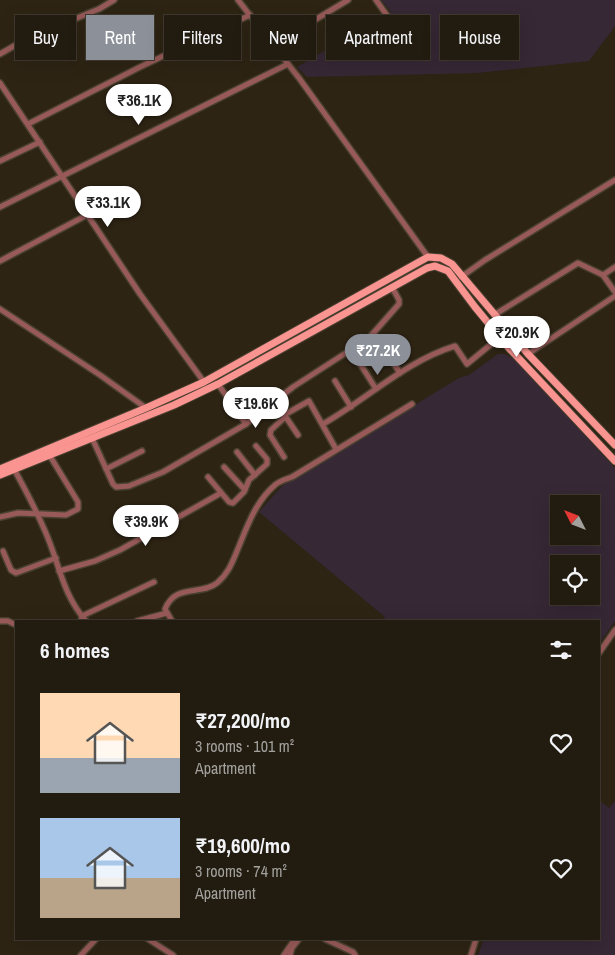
<!DOCTYPE html>
<html lang="en">
<head>
<meta charset="utf-8">
<style>
	:root { --surface:#221b0f; --page:#2e281d; --text:#f1f3f6; --muted:#a2a19e; --line:#3f392f; --accent:#8c9099 }
	body { margin:0; font-family:"Archivo Narrow",sans-serif; background:var(--page); color:var(--text); height:100vh; display:flex; flex-direction:column; font-size:19px; white-space:nowrap }
	* { box-sizing:border-box; margin:0 }
	p { font-size:16px; color:var(--muted) }
	.icon { flex:none; width:28px; height:28px; fill:none; stroke:currentColor; stroke-width:2; stroke-linecap:round; stroke-linejoin:round }
	.map { position:relative; flex:1; overflow:hidden }
	.side { position:absolute; left:15px; top:620px; width:585px; height:320px; display:flex; flex-direction:column; background:var(--surface); border-radius:0px; box-shadow:0 5px 20px #0002,0 0 0 1px var(--line) }
	.side>* { flex:none }
	.guide { position:absolute; left:15px; top:15px; width:585px; height:45px; display:flex; gap:10px }
	.needle { width:32px; rotate:312deg }
	.tools { position:absolute; left:550px; top:495px; display:grid; gap:10px }
	.tools a { display:grid; place-items:center; width:50px; height:50px; border-radius:0px; background:var(--surface); box-shadow:0 5px 20px #0002,0 0 0 1px var(--line); font-size:25px }
	.price { position:absolute; translate:-50% -42px; padding:0 11px; border-radius:18px; background:#fff; color:#222; font-size:16px; line-height:32px; filter:drop-shadow(0 1px 2px #0008) }
	.price::after { content:''; position:absolute; left:50%; top:30px; width:15px; height:11px; margin-left:-8px; background:inherit; clip-path:polygon(0 0,100% 0,50% 100%) }
	.price.selected { background:var(--accent); color:#fff }
	ul { padding:0; list-style:none }
	li { display:flex; align-items:center; gap:15px; height:125px; padding:0 25px }
	li span { display:grid; place-items:center; flex:none; width:140px; height:100px; border-radius:0px; color:#555 }
	li>.icon { margin-inline-start:auto }
	span .icon { width:60px; height:60px; fill:#fffc; stroke-width:1 }
	li b { font-size:21px }
	h2 { display:flex; justify-content:space-between; align-items:center; height:60px; padding:0 25px; font-size:21px }
	.tag { padding:0 18px; border-radius:0px; background:var(--surface); box-shadow:0 5px 20px #0002,0 0 0 1px var(--line); font-size:18px; line-height:45px }
	.tag.selected { background:var(--accent); color:#fff }
	.map>svg:first-child { display:block }
</style>
</head>
<body>
<div class="map">
<svg width="615" height="955" viewBox="0 0 615 955">
	<rect width="100%" height="100%" fill="#2e2414"/>
	<g fill="#362835" fill-rule="evenodd">
		<polygon points="381,0 615,0 615,26 589,61 477,73 307,77 297,67 391,12"/>
		<path d="M498,354H504L513,358L615,468V621L599,644V621H382L385,617L259,512L282,486L306,471L459,378L469,375ZM559,504H591V536H559ZM559,564H591V596H559Z"/>
		<polygon points="599,800 609,808 615,801 615,955 478,955 484,939 599,939"/>
	</g>
	<g fill="none" stroke-linecap="round" stroke-linejoin="round">
		<g stroke="#4a4131" stroke-width="8">
			<g id="minor">
				<polyline points="238,0 299,78 428,257"/>
				<polyline points="376,0 391,21"/>
				<polyline points="273,45 348,0"/>
				<polyline points="0,54 26,39 99,9 114,0"/>
				<polyline points="0,83 140,294 204,382"/>
				<polyline points="28,124 140,67 250,15"/>
				<polyline points="0,161 40,142"/>
				<polyline points="0,207 288,64"/>
				<polyline points="0,261 87,215"/>
				<polyline points="603,275 615,267"/>
				<polyline points="461,277 485,260 615,180"/>
				<polyline points="0,309 100,375 146,408"/>
				<polyline points="494,315 578,263 603,275 615,292"/>
				<polyline points="374,334 400,373"/>
				<polyline points="528,354 615,296"/>
				<polyline points="359,362 376,389"/>
				<polyline points="335,381 351,407"/>
				<polyline points="218,384 246,424"/>
				<polyline points="275,401 298,435"/>
				<polyline points="284,415 309,401 336,449"/>
				<path d="M323,424C367,399 406,361 455,346L467,364L500,337"/>
				<polyline points="92,438 113,484 116,487 129,486 163,472 246,424 293,387 369,338 399,304 399,300 392,287"/>
				<polyline points="237,452 255,475"/>
				<polyline points="284,457 270,435 271,430 285,417"/>
				<polyline points="224,467 245,490"/>
				<path d="M14,469C25,489 36,510 45,531C59,562 62,594 86,621"/>
				<polyline points="106,469 142,451"/>
				<polyline points="208,477 229,502 233,503 244,492 249,480 267,464 267,459 256,446"/>
				<polyline points="0,517 18,513 66,515 78,509 78,502 50,456"/>
				<polyline points="3,551 11,570 16,573 56,558"/>
				<polyline points="59,571 95,561 120,550 221,493"/>
				<polyline points="0,621 8,621 16,625"/>
				<polyline points="81,621 82,616 154,582"/>
				<polyline points="137,621 167,613"/>
				<path d="M172,621L165,609C176,583 201,596 217,583C228,574 232,563 237,551C247,527 255,502 275,485C279,481 287,479 292,477L412,404"/>
				<polyline points="599,653 615,630"/>
				<polyline points="148,939 173,955"/>
				<polyline points="325,939 353,952 355,955"/>
				<polyline points="81,955 96,939"/>
				<polyline points="284,955 295,939"/>
				<polyline points="290,955 292,948 299,939"/>
				<polyline points="471,955 476,939"/>
			</g>
		</g>
		<g stroke="#4a4131" stroke-width="9">
			<g id="major">
				<polyline points="0,469 146,408 204,382 428,257 441,258 452,264 528,354 615,445"/>
				<polyline points="0,475 174,405 218,384 427,268 435,266 448,271 475,307 508,347 615,461"/>
			</g>
		</g>
		<use href="#minor" stroke="#975a58" stroke-width="5"/>
		<use href="#major" stroke="#fa9491" stroke-width="7"/>
	</g>
</svg>
<div class="tools">
<a><svg class="needle" viewBox="-14 -14 28 28"><path d="M0-13l5 13h-10z" fill="#e53935"/><path d="M0 13l5-13h-10z" fill="#a2a19e"/></svg></a>
<a><svg class="icon" aria-label="locate" viewBox="0 0 24 24"><circle cx="12" cy="12" r="6"/><path d="M12 2v4M12 18v4M2 12h4M18 12h4"/></svg></a>
</div>
<b class="price" style="left:139px;top:126px">₹36.1K</b>
<b class="price" style="left:108px;top:228px">₹33.1K</b>
<b class="price" style="left:517px;top:358px">₹20.9K</b>
<b class="price selected" style="left:378px;top:376px">₹27.2K</b>
<b class="price" style="left:256px;top:429px">₹19.6K</b>
<b class="price" style="left:146px;top:547px">₹39.9K</b>
<div class="guide">
<a class="tag">Buy</a>
<a class="tag selected">Rent</a>
<a class="tag">Filters</a>
<a class="tag">New</a>
<a class="tag">Apartment</a>
<a class="tag">House</a>
</div>
<section class="side">
<h2>6 homes<svg class="icon" aria-label="filters" viewBox="0 0 24 24"><path d="M4 7h16M4 17h16"/><circle cx="9" cy="7" r="2"/><circle cx="15" cy="17" r="2"/></svg></h2>
<ul>
<li><span style="background:linear-gradient(#ffd9b3 65%,#9aa5b1 0)"><svg class="icon" aria-label="home" viewBox="0 0 24 24"><path d="M3 11l9-7 9 7M6 9v11h12V9"/></svg></span><div><b>₹27,200/mo</b><p>3 rooms · 101 m²</p><p>Apartment</p></div><svg class="icon" aria-label="heart" viewBox="0 0 24 24"><path d="M12 20l-8-8c-3-5 5-10 8-4 3-6 11-1 8 4z"/></svg></li>
<li><span style="background:linear-gradient(#a9c7e8 60%,#b9a48a 0)"><svg class="icon" aria-label="home" viewBox="0 0 24 24"><path d="M3 11l9-7 9 7M6 9v11h12V9"/></svg></span><div><b>₹19,600/mo</b><p>3 rooms · 74 m²</p><p>Apartment</p></div><svg class="icon" aria-label="heart" viewBox="0 0 24 24"><path d="M12 20l-8-8c-3-5 5-10 8-4 3-6 11-1 8 4z"/></svg></li>
</ul>
</section>
</div>
</body>
</html>
